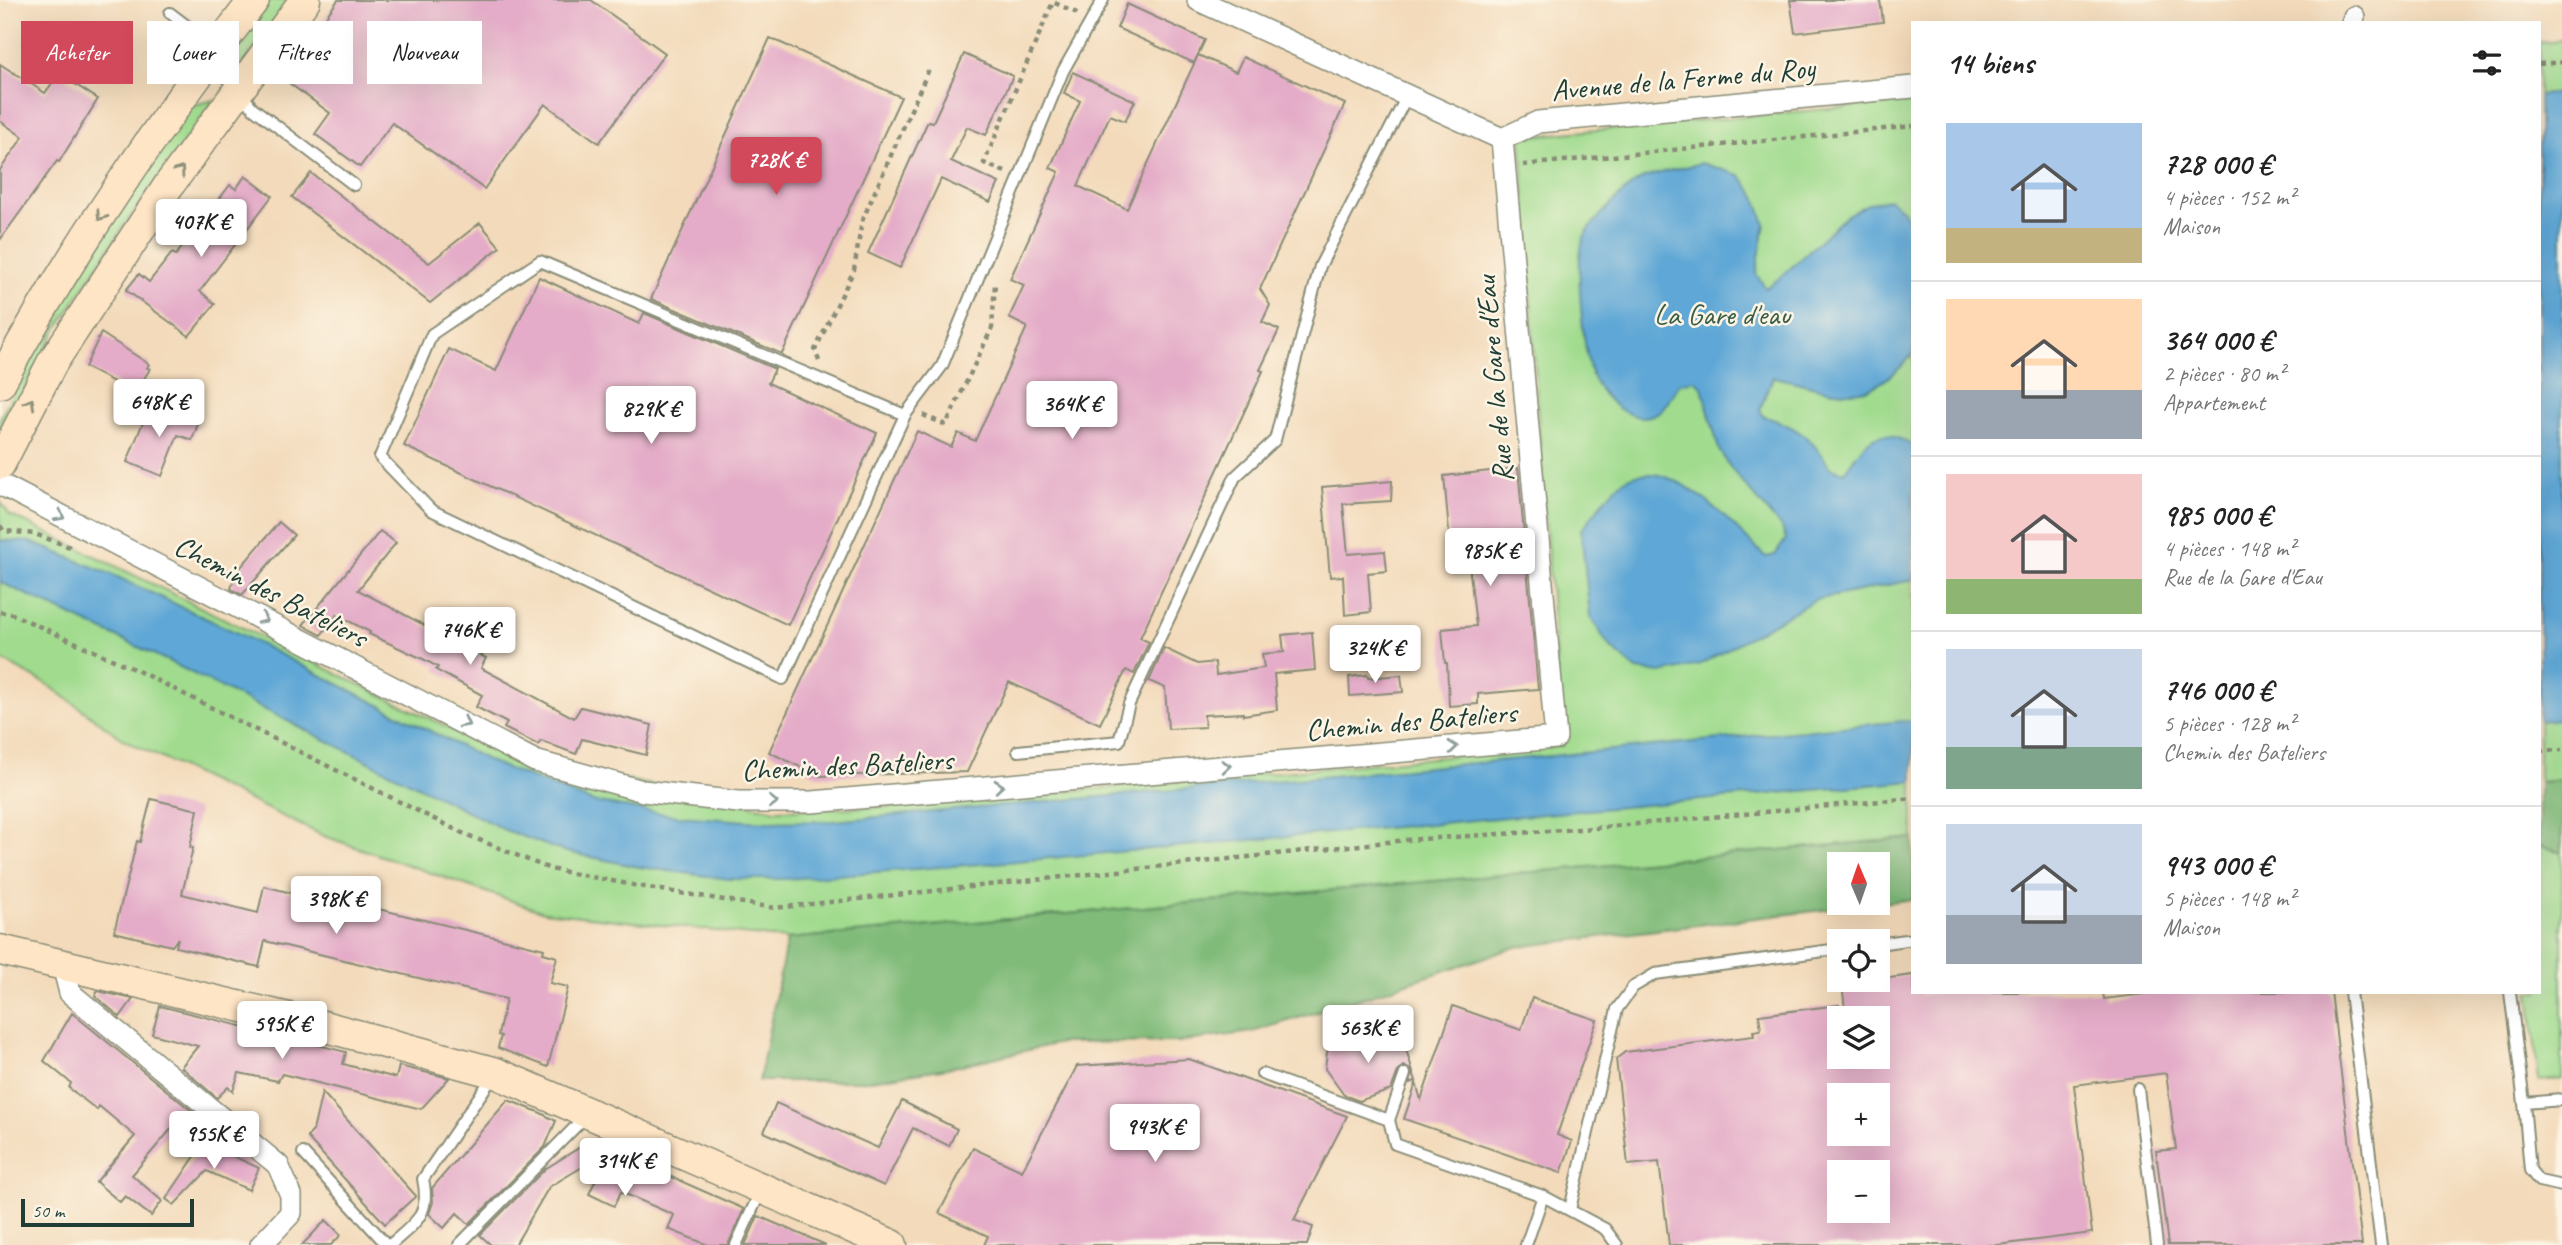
<!DOCTYPE html>
<html lang="fr">
<head>
<meta charset="utf-8">
<style>
	:root { --surface:#fff; --page:#f6f6f6; --text:#222; --muted:#767676; --line:#e0e0e0; --accent:#d1495b }
	body { margin:0; font-family:Caveat,sans-serif; background:var(--page); color:var(--text); height:100vh; display:flex; flex-direction:column; font-size:26px; white-space:nowrap }
	* { box-sizing:border-box; margin:0 }
	p { font-size:23px; color:var(--muted) }
	.icon { flex:none; width:38px; height:38px; fill:none; stroke:currentColor; stroke-width:2; stroke-linecap:round; stroke-linejoin:round }
	.map { position:relative; flex:1; overflow:hidden }
	.side { position:absolute; left:1911px; top:21px; width:630px; height:973px; display:flex; flex-direction:column; background:var(--surface); border-radius:0px; box-shadow:0 7px 28px #0002 }
	.side>* { flex:none }
	.hud { position:absolute; left:21px; top:21px; width:665px; height:63px; display:flex; gap:14px }
	.needle { width:46px; rotate:358deg }
	.tools { position:absolute; left:1827px; top:852px; display:grid; gap:14px }
	.tools a { display:grid; place-items:center; width:63px; height:63px; border-radius:0px; background:var(--surface); box-shadow:0 7px 28px #0002; font-size:35px }
	.scale { position:absolute; left:21px; bottom:18px; width:173px; box-sizing:border-box; padding-left:7px; border:4px solid #1f3d34; border-top:0; font-size:19px; line-height:24px; white-space:nowrap; color:#1f3d34; -webkit-text-stroke:5px #fcf5e5; paint-order:stroke }
	.price { position:absolute; translate:-50% -60px; padding:0 16px; border-radius:7px; background:#fff; color:#222; font-size:23px; line-height:46px; filter:drop-shadow(0 2px 4px #0008) }
	.price::after { content:''; position:absolute; left:50%; top:42px; width:21px; height:16px; margin-left:-10px; background:inherit; clip-path:polygon(0 0,100% 0,50% 100%) }
	.price.current { background:var(--accent); color:#fff }
	ul { padding:0; list-style:none }
	li { display:flex; align-items:center; gap:21px; height:175px; padding:0 35px }
	li+li { border-top:2px solid var(--line) }
	li span { display:grid; place-items:center; flex:none; width:196px; height:140px; border-radius:0px; color:#555 }
	li>.icon { margin-inline-start:auto }
	span .icon { width:84px; height:84px; fill:#fffc; stroke-width:1 }
	li b { font-size:30px }
	h2 { display:flex; justify-content:space-between; align-items:center; height:84px; padding:0 35px; font-size:30px }
	.chip { padding:0 24px; border-radius:0px; background:var(--surface); box-shadow:0 7px 28px #0002; font-size:24px; line-height:63px }
	.chip.current { background:var(--accent); color:#fff }
	.map>svg:first-child { display:block }
</style>
</head>
<body>
<div class="map">
<svg width="2562" height="1245" viewBox="0 0 2562 1245">
	<rect width="100%" height="100%" fill="#fcf5e5"/>
	<filter id="ink" filterUnits="userSpaceOnUse"><feTurbulence type="fractalNoise" baseFrequency=".0143" numOctaves="2"/><feDisplacementMap in="SourceGraphic" scale="14" xChannelSelector="R" yChannelSelector="G"/><feConvolveMatrix kernelMatrix="1 2 1 2 8 2 1 2 1" color-interpolation-filters="sRGB"/></filter>
	<filter id="wash" filterUnits="userSpaceOnUse"><feTurbulence type="fractalNoise" baseFrequency=".00686" numOctaves="4" result="noise"/><feDisplacementMap in="SourceGraphic" scale="28" xChannelSelector="R" yChannelSelector="G"/><feGaussianBlur stdDeviation="1.57" result="paint"/><feColorMatrix in="noise" values="0 0 0 0 0 0 0 0 0 0 0 0 0 0 0 0 0 1.4 0 .05"/><feComposite in="paint" operator="in"/></filter>
	<g filter="url(#wash)">
		<rect width="100%" height="100%" fill="#f3daba"/>
		<g fill="#a0db8e" stroke="#608c61" stroke-width="2">
			<path d="M269,0H290L235,75C227,46 252,23 269,0Z"/>
			<polygon points="2562,40 2562,780 2539,782 2539,42"/>
			<path d="M214,100L125,224L55,332L2,430L0,429V419C54,308 122,206 193,105Z"/>
			<polygon points="1913,101 1913,838 787,939 544,912 324,836 124,740 47,684 0,659 0,501 10,515 505,755 776,810 913,806 1562,746 1540,449 1521,137"/>
			<polygon points="2539,845 2562,852 2562,1079 2539,1081 2529,992 2539,992"/>
		</g>
		<g fill="#80bb79" stroke="#507c56" stroke-width="2" fill-rule="evenodd">
			<polygon points="2562,780 2562,852 2539,845 2539,782"/>
			<path d="M1913,838V899L1516,947L1344,1004L1252,1032L1179,1042L1060,1043L948,1068L864,1081H759L787,939ZM1839,864H1878V903H1839Z"/>
		</g>
		<g fill="#5ea7d6" stroke="#3e7285" stroke-width="2">
			<polygon points="2562,93 2562,719 2539,721 2539,95"/>
			<path d="M1701,163L1740,175L1756,197L1765,224L1756,274L1766,288L1781,277L1847,215L1870,203L1889,199L1902,209L1913,230V354C1862,413 1837,389 1773,377L1760,409L1763,416C1798,427 1812,437 1830,468L1844,472C1864,445 1875,420 1913,446V580L1815,600L1699,665L1661,673L1637,670L1610,647L1590,617L1581,530C1593,517 1609,490 1623,481C1671,450 1733,527 1766,557L1775,555L1786,539L1782,528L1732,470L1719,450L1702,387L1695,380L1679,384C1674,392 1668,403 1661,410C1634,433 1596,394 1590,369C1583,342 1574,262 1584,237C1590,224 1631,182 1644,178C1662,171 1683,168 1701,163Z"/>
			<polygon points="0,540 31,542 113,575 248,638 493,763 593,802 678,816 761,822 833,821 1551,756 1913,720 1913,781 1006,862 785,879 729,879 639,867 562,851 505,830 170,662 0,582"/>
		</g>
		<g id="blocks">
			<g fill="#e4acc8" fill-rule="evenodd">
				<polygon points="338,0 591,0 665,53 599,143 545,104 484,189 392,123 360,167 315,134 330,113 282,78"/>
				<polygon points="1790,0 1880,0 1883,22 1795,33"/>
				<polygon points="1127,4 1205,40 1194,63 1117,28"/>
				<polygon points="770,38 901,97 782,354 651,299"/>
				<polygon points="964,54 1013,76 986,135 967,127 951,161 999,183 990,202 941,179 900,268 868,253 928,121 933,122"/>
				<polygon points="1198,55 1236,72 1243,57 1345,104 1260,289 1270,305 1262,322 1279,330 1260,370 1263,371 1140,638 1149,642 1134,674 1126,670 1100,724 1009,682 967,772 819,776 769,752 917,431 951,447 958,433 975,441 1027,327 1009,318 1024,285 1010,279 1059,172 1050,168 1080,101 1064,93 1073,72 1135,101 1125,121 1110,115 1078,186 1127,209"/>
				<polygon points="0,64 45,93 59,74 98,99 59,162 57,161 0,240 0,170 23,137 0,121"/>
				<polygon points="311,173 429,263 480,223 500,247 430,303 292,197"/>
				<polygon points="245,176 272,196 200,291 215,304 189,336 126,290 139,274 149,282 172,253 176,255 230,185 236,189"/>
				<polygon points="539,277 639,324 644,313 775,369 768,383 877,433 788,625 404,446 449,349 496,371"/>
				<polygon points="101,333 149,364 147,368 150,369 135,393 85,367"/>
				<polygon points="150,405 198,424 192,440 178,435 162,476 127,462"/>
				<polygon points="1518,468 1538,689 1478,694 1478,704 1449,706 1447,663 1445,663 1442,629 1476,626 1469,564 1452,566 1444,476"/>
				<polygon points="1392,481 1391,501 1343,504 1348,554 1385,551 1387,571 1368,573 1371,612 1345,615 1343,576 1330,577 1322,487"/>
				<polygon points="279,522 294,535 242,595 231,589 235,574"/>
				<polygon points="380,531 396,543 358,590 486,658 481,668 574,718 581,707 652,725 646,755 582,739 576,754 541,741 538,745 504,728 507,723 476,707 482,695 436,670 438,667 423,659 369,634 370,632 337,615 321,635 303,625"/>
				<polygon points="1312,632 1315,670 1274,674 1277,710 1243,715 1243,713 1204,715 1205,727 1168,729 1165,688 1149,681 1164,648 1197,664 1215,662 1216,675 1264,668 1262,654 1284,652 1282,635"/>
				<polygon points="1367,675 1368,678 1401,675 1403,692 1350,696 1349,677"/>
				<polygon points="151,799 198,810 190,847 193,848 182,894 258,913 264,886 307,897 308,894 362,907 362,905 441,924 544,949 543,953 557,957 550,983 568,987 548,1067 498,1048 501,1036 498,1035 506,999 265,941 259,967 176,947 178,938 172,946 114,932 137,841 140,842"/>
				<path d="M1913,975V992H1921V995L1944,992H2103L2104,999L2162,992H2331L2362,1245H2168L2156,1151L2176,1149L2166,1073L2074,1085L2092,1233L1998,1245H1669L1659,1162L1628,1165L1616,1059L1625,1052L1754,1036L1753,1031L1761,1030L1759,1015L1839,1005V1057H1878V1018H1846L1842,984ZM1839,1096H1878V1134H1839ZM1839,1172H1878V1211H1839Z"/>
				<polygon points="98,991 133,999 120,1017 95,996"/>
				<polygon points="1532,998 1597,1020 1557,1135 1572,1141 1561,1173 1404,1119 1416,1083 1421,1100 1453,1006 1521,1030"/>
				<polygon points="160,1006 346,1052 343,1064 396,1078 399,1066 449,1078 421,1109 282,1074 278,1081 239,1073 233,1091 228,1087 217,1098 181,1067 198,1046 152,1034"/>
				<polygon points="72,1013 215,1130 204,1143 178,1121 132,1175 162,1201 151,1216 125,1196 120,1202 96,1182 135,1136 99,1106 97,1110 69,1088 71,1083 44,1061"/>
				<polygon points="1389,1029 1403,1040 1416,1081 1410,1083 1413,1072 1404,1066 1398,1071 1391,1090 1359,1101 1344,1095 1325,1069 1327,1052 1332,1045 1340,1042 1361,1045 1373,1033"/>
				<polygon points="1189,1059 1347,1116 1294,1220 1313,1227 1307,1245 984,1245 988,1236 939,1213 973,1148 1022,1171 1077,1066"/>
				<polygon points="322,1092 416,1196 385,1224 307,1137 313,1131"/>
				<polygon points="508,1100 541,1113 556,1121 545,1147 469,1224 457,1213 444,1228 429,1214 433,1202 432,1188"/>
				<polygon points="902,1101 957,1129 949,1146 913,1128 884,1186 764,1132 776,1103 878,1148"/>
				<polygon points="590,1141 744,1209 728,1245 708,1245 668,1229 674,1215 621,1192 614,1206 589,1194 609,1151 549,1187 515,1245 491,1245 480,1235 545,1169"/>
				<polygon points="204,1143 259,1168 249,1190 207,1171 174,1205 166,1199"/>
				<polygon points="758,1216 772,1222 826,1245 745,1245"/>
				<polygon points="326,1220 341,1235 331,1245 302,1245"/>
			</g>
		</g>
	</g>
	<g filter="url(#ink)">
		<use href="#blocks" fill-opacity="0" stroke="#898c77" stroke-width="2"/>
		<g fill="none" stroke-linecap="round" stroke-linejoin="round">
			<g stroke="#898c77" stroke-width="14">
				<g id="lane">
					<polyline points="170,13 203,38 209,58 253,108 354,185"/>
					<polyline points="905,415 540,261 432,334 380,457 431,510 783,679 905,415 942,366 1063,71 1103,0"/>
					<polyline points="1018,751 1119,741 1129,704 1235,477 1275,440 1320,266 1407,96"/>
					<polyline points="1878,944 1913,939"/>
					<polyline points="2350,992 2381,1245"/>
					<polyline points="2510,992 2524,1103"/>
					<polyline points="1262,1074 1389,1120 1395,1144 1543,1196 1605,1229 1617,1245"/>
					<polyline points="2138,1089 2157,1245"/>
					<polyline points="2562,1100 2524,1103 2530,1170 2539,1181 2562,1186"/>
					<polyline points="1389,1120 1405,1074"/>
					<polyline points="303,1153 387,1245"/>
					<polyline points="1570,1209 1617,1009 1633,987 1655,974 1839,949"/>
					<path d="M390,1245C415,1223 431,1215 423,1179L494,1075"/>
					<polyline points="459,1245 587,1115"/>
					<polyline points="736,1245 761,1190"/>
					<polyline points="1526,1245 1543,1196"/>
				</g>
			</g>
			<g stroke="#898c77" stroke-width="24">
				<g id="street">
					<polyline points="1198,0 1502,139"/>
					<polyline points="2352,23 2354,17"/>
					<polyline points="1502,139 1538,122 1913,87"/>
					<polyline points="0,484 535,761 643,791 738,802 812,802 1556,738 1502,139"/>
					<polyline points="63,965 70,993 278,1165 291,1195 291,1213 261,1245"/>
				</g>
			</g>
			<g stroke="#898c77" stroke-width="33">
				<g id="secondary">
					<path d="M0,383C72,248 161,122 254,0"/>
					<polyline points="0,464 52,363 169,185 305,0"/>
					<polyline points="0,950 323,1026 496,1073 892,1245"/>
				</g>
			</g>
			<g stroke="#898c77" stroke-width="4.5" stroke-dasharray="5 5" stroke-linecap="butt">
				<polyline points="2539,64 2562,62"/>
				<polyline points="1523,165 1913,126"/>
				<polyline points="1005,172 984,163 1053,2 1079,14"/>
				<polyline points="819,361 815,350 854,270 862,221 929,69"/>
				<polyline points="923,415 946,425 992,328 995,284"/>
				<polyline points="0,526 4,531 35,534 70,547"/>
				<polyline points="0,612 12,614 136,670 460,832 550,869 649,888 775,908 1406,840 1595,828 1913,798"/>
				<polyline points="2539,751 2562,750"/>
			</g>
			<use href="#lane" stroke="#fff" stroke-width="10"/>
			<use href="#street" stroke="#fff" stroke-width="21"/>
			<use href="#secondary" stroke="#fee5c5" stroke-width="30"/>
		</g>
		<defs><path id="oneway-chevron" d="M-2-3.5L2.5 0L-2 3.5" fill="none" stroke-width="1.6" stroke-linecap="round" stroke-linejoin="round" transform="scale(1.75)"/></defs>
		<g stroke="#8e917c">
			<use href="#oneway-chevron" transform="translate(180 171) rotate(-54)"/>
			<use href="#oneway-chevron" transform="translate(101 216) rotate(123)"/>
			<use href="#oneway-chevron" transform="translate(30 403) rotate(-61)"/>
		</g>
		<g stroke="#8f9e9a">
			<use href="#oneway-chevron" transform="translate(60 516) rotate(28)"/>
			<use href="#oneway-chevron" transform="translate(263 619) rotate(27)"/>
			<use href="#oneway-chevron" transform="translate(465 723) rotate(28)"/>
			<use href="#oneway-chevron" transform="translate(1453 747) rotate(-5)"/>
			<use href="#oneway-chevron" transform="translate(1226 766) rotate(-5)"/>
			<use href="#oneway-chevron" transform="translate(999 786) rotate(-5)"/>
			<use href="#oneway-chevron" transform="translate(773 802)"/>
		</g>
	</g>
	<g text-anchor="middle" stroke-width="5" stroke-linejoin="round" paint-order="stroke">
		<g font-size="30" fill="#1f3d34" stroke="#fcf5e5">
			<text transform="translate(1683 79) rotate(-5)" y="10">Avenue de la Ferme du Roy</text>
			<text transform="translate(1494 379) rotate(-95)" y="10">Rue de la Gare d'Eau</text>
			<text transform="translate(271 591) rotate(27)" y="10">Chemin des Bateliers</text>
			<text transform="translate(1411 721) rotate(-5)" y="10">Chemin des Bateliers</text>
			<text transform="translate(847 765) rotate(-3)" y="10">Chemin des Bateliers</text>
		</g>
		<g font-size="30" fill="#395d46" stroke="#fcf5e5">
			<text x="1722" y="324">La Gare d'eau</text>
		</g>
	</g>
</svg>
<div class="tools">
<a><svg class="needle" viewBox="-14 -14 28 28"><path d="M0-13l5 13h-10z" fill="#e53935"/><path d="M0 13l5-13h-10z" fill="#767676"/></svg></a>
<a><svg class="icon" aria-label="locate" viewBox="0 0 24 24"><circle cx="12" cy="12" r="6"/><path d="M12 2v4M12 18v4M2 12h4M18 12h4"/></svg></a>
<a><svg class="icon" aria-label="layers" viewBox="0 0 24 24"><path d="M12 4l9 5-9 5-9-5zM3 14l9 5 9-5"/></svg></a>
<a>+</a>
<a>−</a>
</div>
<div class="scale">50 m</div>
<b class="price current" style="left:776px;top:197px">728K €</b>
<b class="price" style="left:201px;top:259px">407K €</b>
<b class="price" style="left:159px;top:439px">648K €</b>
<b class="price" style="left:1072px;top:441px">364K €</b>
<b class="price" style="left:651px;top:446px">829K €</b>
<b class="price" style="left:1490px;top:588px">985K €</b>
<b class="price" style="left:470px;top:667px">746K €</b>
<b class="price" style="left:1375px;top:685px">324K €</b>
<b class="price" style="left:336px;top:936px">398K €</b>
<b class="price" style="left:282px;top:1061px">595K €</b>
<b class="price" style="left:1368px;top:1065px">563K €</b>
<b class="price" style="left:1155px;top:1164px">943K €</b>
<b class="price" style="left:214px;top:1171px">955K €</b>
<b class="price" style="left:625px;top:1198px">314K €</b>
<div class="hud">
<a class="chip current">Acheter</a>
<a class="chip">Louer</a>
<a class="chip">Filtres</a>
<a class="chip">Nouveau</a>
</div>
<section class="side">
<h2>14 biens<svg class="icon" aria-label="filters" viewBox="0 0 24 24"><path d="M4 7h16M4 17h16"/><circle cx="9" cy="7" r="2"/><circle cx="15" cy="17" r="2"/></svg></h2>
<ul>
<li><span style="background:linear-gradient(#a9c7e8 75%,#c2b280 0)"><svg class="icon" aria-label="home" viewBox="0 0 24 24"><path d="M3 11l9-7 9 7M6 9v11h12V9"/></svg></span><div><b>728 000 €</b><p>4 pièces · 152 m²</p><p>Maison</p></div></li>
<li><span style="background:linear-gradient(#ffd9b3 65%,#9aa5b1 0)"><svg class="icon" aria-label="home" viewBox="0 0 24 24"><path d="M3 11l9-7 9 7M6 9v11h12V9"/></svg></span><div><b>364 000 €</b><p>2 pièces · 80 m²</p><p>Appartement</p></div></li>
<li><span style="background:linear-gradient(#f6c9c9 75%,#8fb573 0)"><svg class="icon" aria-label="home" viewBox="0 0 24 24"><path d="M3 11l9-7 9 7M6 9v11h12V9"/></svg></span><div><b>985 000 €</b><p>4 pièces · 148 m²</p><p>Rue de la Gare d'Eau</p></div></li>
<li><span style="background:linear-gradient(#c9d6e8 70%,#7fa58c 0)"><svg class="icon" aria-label="home" viewBox="0 0 24 24"><path d="M3 11l9-7 9 7M6 9v11h12V9"/></svg></span><div><b>746 000 €</b><p>5 pièces · 128 m²</p><p>Chemin des Bateliers</p></div></li>
<li><span style="background:linear-gradient(#c9d6e8 65%,#9aa5b1 0)"><svg class="icon" aria-label="home" viewBox="0 0 24 24"><path d="M3 11l9-7 9 7M6 9v11h12V9"/></svg></span><div><b>943 000 €</b><p>5 pièces · 148 m²</p><p>Maison</p></div></li>
</ul>
</section>
</div>
</body>
</html>
